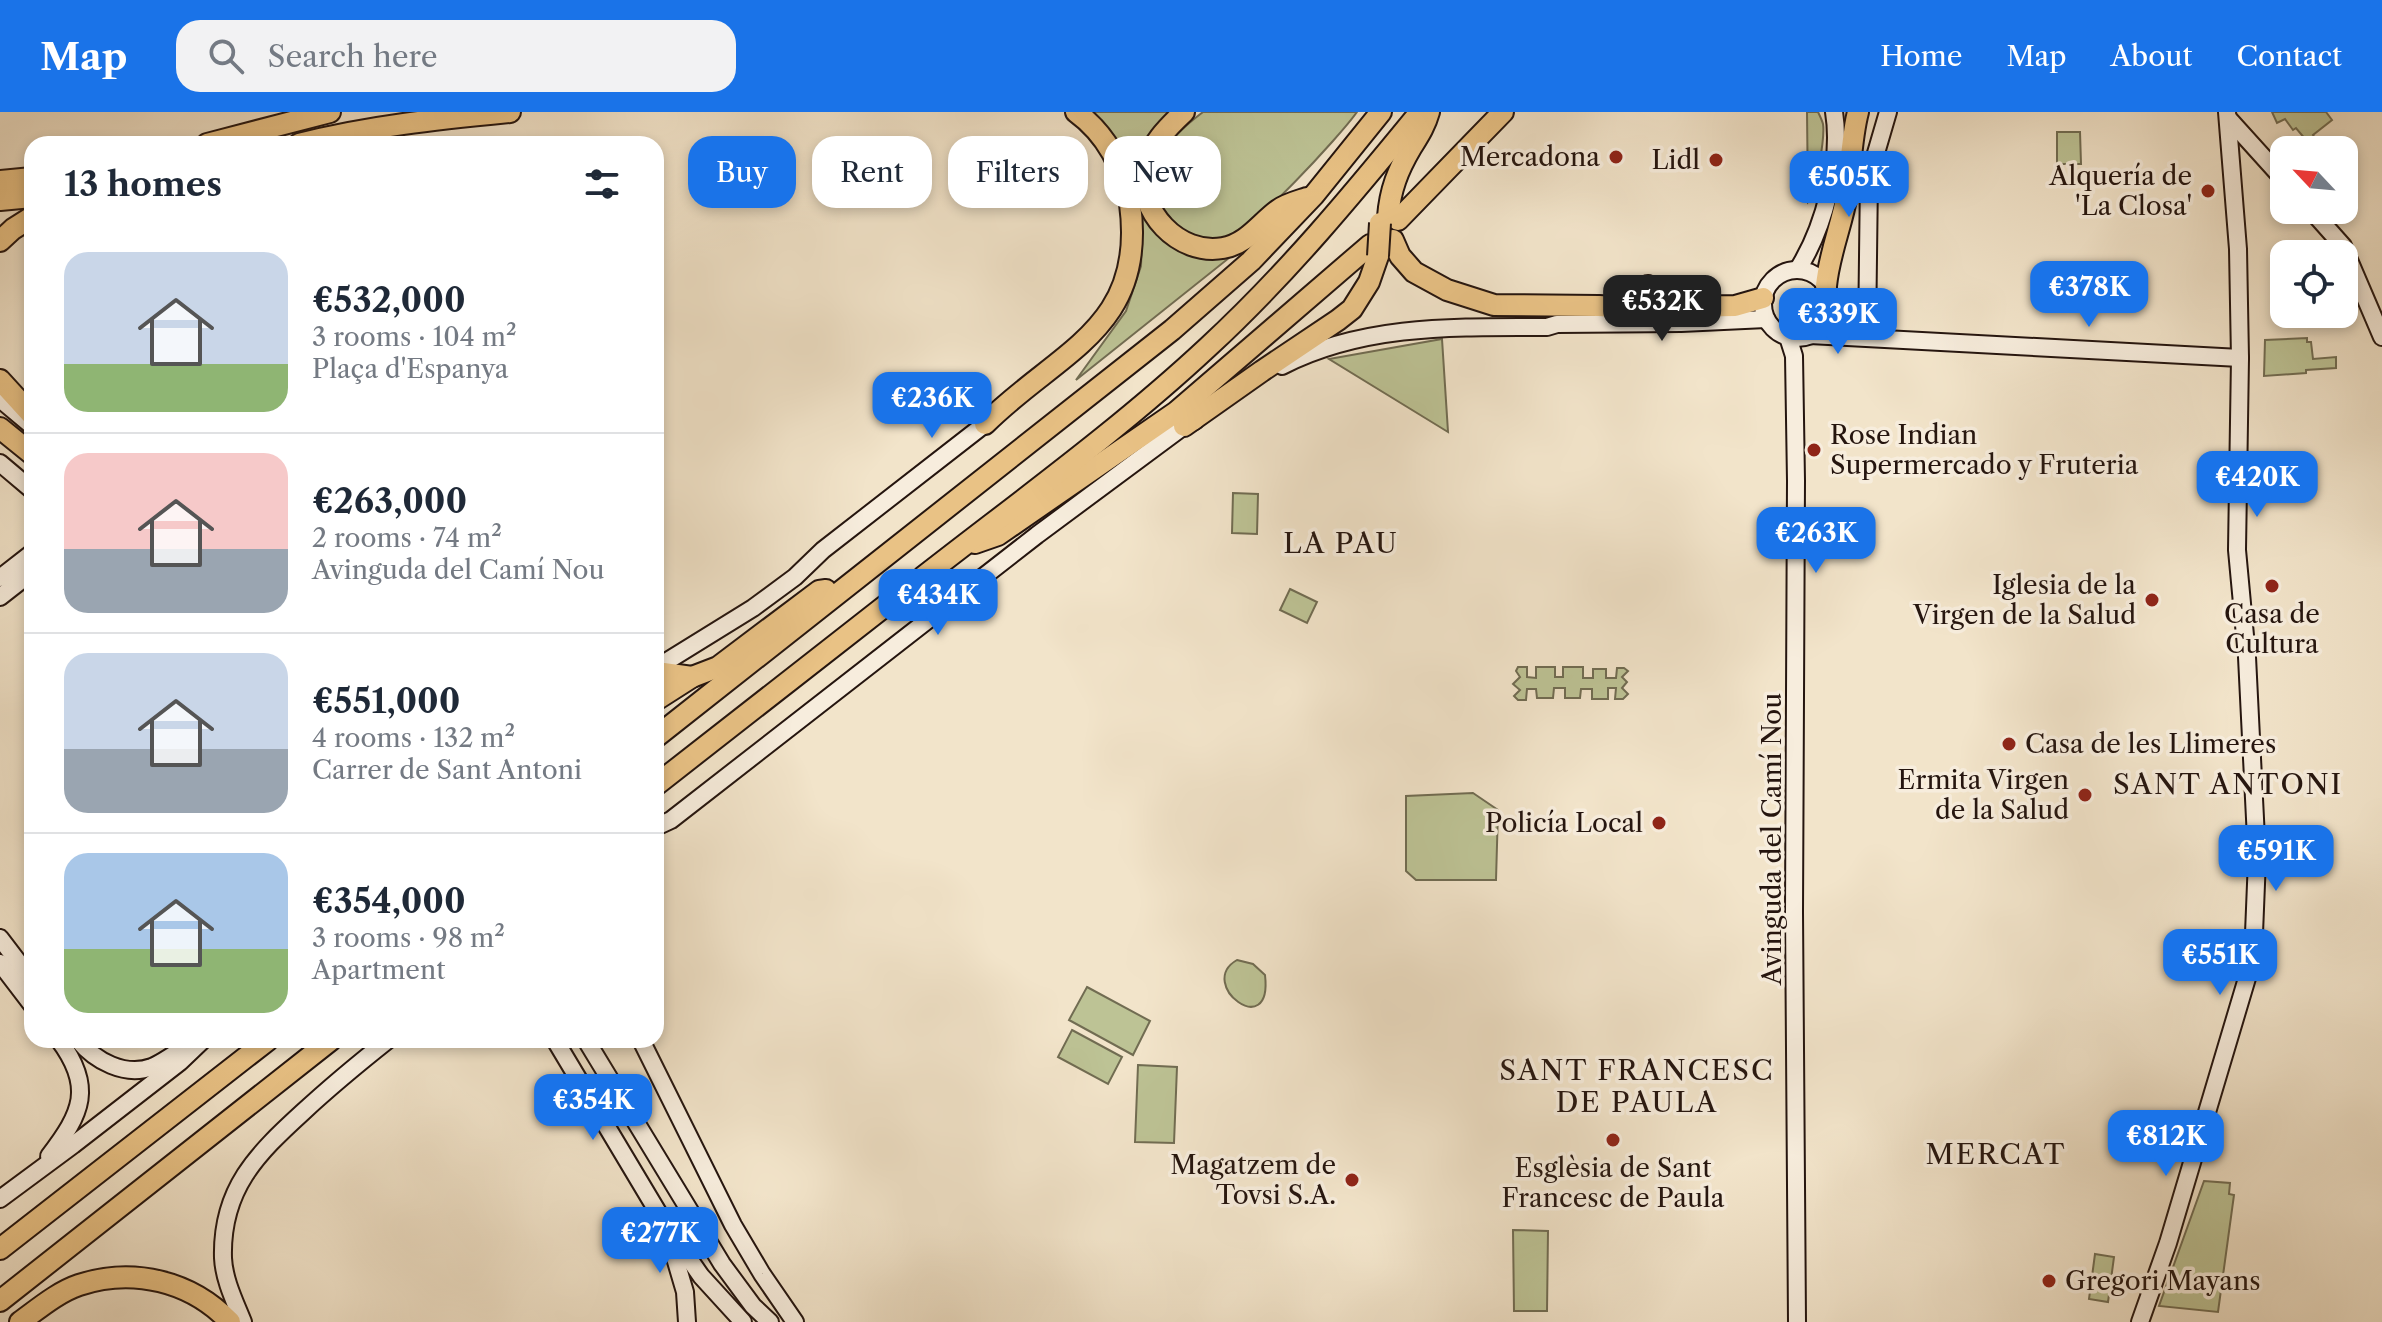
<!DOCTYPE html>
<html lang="en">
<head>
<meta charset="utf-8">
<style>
	:root { --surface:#fff; --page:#f2f2f3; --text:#1f2937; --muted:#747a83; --line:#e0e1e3; --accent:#1a73e8 }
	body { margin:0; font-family:"Libre Caslon Text",serif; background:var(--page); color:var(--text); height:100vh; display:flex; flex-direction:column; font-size:30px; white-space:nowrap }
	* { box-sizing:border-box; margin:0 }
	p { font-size:26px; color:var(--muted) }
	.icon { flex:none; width:44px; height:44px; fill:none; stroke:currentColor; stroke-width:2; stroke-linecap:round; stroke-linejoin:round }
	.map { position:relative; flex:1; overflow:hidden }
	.drawer { position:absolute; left:24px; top:24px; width:640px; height:912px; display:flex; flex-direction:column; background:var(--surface); border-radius:24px; box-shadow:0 4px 12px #0003 }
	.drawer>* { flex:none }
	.banner { position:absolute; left:688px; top:24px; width:760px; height:72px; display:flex; gap:16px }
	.needle { width:52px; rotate:296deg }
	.controls { position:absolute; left:2270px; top:24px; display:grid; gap:16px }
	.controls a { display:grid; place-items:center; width:88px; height:88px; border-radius:16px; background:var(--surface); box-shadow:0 4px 12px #0003; font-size:40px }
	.price { position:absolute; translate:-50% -68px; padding:0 18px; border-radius:16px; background:var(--accent); color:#fff; font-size:26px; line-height:52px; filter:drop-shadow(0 2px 4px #0008) }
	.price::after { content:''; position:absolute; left:50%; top:48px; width:24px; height:18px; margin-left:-12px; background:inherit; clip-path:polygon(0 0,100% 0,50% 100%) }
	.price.active { background:#222; color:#fff }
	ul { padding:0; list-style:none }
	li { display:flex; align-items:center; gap:24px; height:200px; padding:0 40px }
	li+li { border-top:2px solid var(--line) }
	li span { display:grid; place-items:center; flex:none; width:224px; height:160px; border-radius:24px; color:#555 }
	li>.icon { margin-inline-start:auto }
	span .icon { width:96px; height:96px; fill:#fffc; stroke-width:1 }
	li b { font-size:34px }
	h2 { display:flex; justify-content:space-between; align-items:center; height:96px; padding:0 40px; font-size:34px }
	.chip { padding:0 28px; border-radius:24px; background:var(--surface); box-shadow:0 4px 12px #0003; font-size:28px; line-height:72px }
	.chip.active { background:var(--accent); color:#fff }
	header { display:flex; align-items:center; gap:48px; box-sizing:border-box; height:112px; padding:0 40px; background:var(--accent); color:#fff }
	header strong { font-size:38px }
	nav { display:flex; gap:44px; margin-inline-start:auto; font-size:28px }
	.search { width:560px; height:72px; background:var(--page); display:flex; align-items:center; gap:20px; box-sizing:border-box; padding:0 28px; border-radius:24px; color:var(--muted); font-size:30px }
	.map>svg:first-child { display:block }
</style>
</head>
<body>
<header>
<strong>Map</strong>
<div class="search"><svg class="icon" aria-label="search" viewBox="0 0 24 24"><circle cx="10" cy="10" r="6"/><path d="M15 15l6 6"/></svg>Search here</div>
<nav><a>Home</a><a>Map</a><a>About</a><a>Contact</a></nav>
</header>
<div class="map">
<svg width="2382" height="1210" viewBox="0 0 2382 1210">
	<rect width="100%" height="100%" fill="#f2e4ca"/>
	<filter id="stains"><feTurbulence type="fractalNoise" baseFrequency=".0025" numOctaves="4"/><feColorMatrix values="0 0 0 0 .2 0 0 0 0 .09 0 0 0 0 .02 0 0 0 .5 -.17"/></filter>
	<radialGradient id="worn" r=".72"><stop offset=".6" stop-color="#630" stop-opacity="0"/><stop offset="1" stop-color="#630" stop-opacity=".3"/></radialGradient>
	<g fill="#bdc395" stroke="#716c52" stroke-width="2">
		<polygon points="1091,0 1173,0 1136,79 1204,145 1229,146 1076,268 1126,199 1141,154 1142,125 1133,61 1122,35 1103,11"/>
		<path d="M1203,0H1357C1340,24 1250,122 1225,128C1183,138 1142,88 1158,49C1167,29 1186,13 1203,0Z"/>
		<path d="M1807,0H1818C1820,4 1822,8 1823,12C1825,25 1816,81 1808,90Z"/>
		<polygon points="2272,0 2326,0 2332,8 2313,23 2317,29 2311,34 2296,16 2293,18 2285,7 2277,11"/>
		<polygon points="2057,20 2080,20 2081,52 2057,52"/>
		<polygon points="2307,226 2307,230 2311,230 2313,247 2336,245 2336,256 2306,258 2306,261 2264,264 2265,228"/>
		<polygon points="1442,227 1448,320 1329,247"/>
		<polygon points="1233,381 1258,382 1257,422 1232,421"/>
		<polygon points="1290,477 1317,490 1307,511 1280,498"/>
		<polygon points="1518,555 1527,555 1527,565 1536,566 1536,555 1555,555 1555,565 1563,565 1563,555 1583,555 1583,566 1593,566 1593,557 1606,557 1606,566 1616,566 1617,556 1624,556 1628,559 1622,565 1627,570 1622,576 1628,582 1623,587 1615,587 1616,576 1608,576 1608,587 1592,587 1592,577 1581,577 1580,586 1565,586 1565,576 1554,576 1553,586 1537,586 1536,577 1527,577 1526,588 1518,588 1514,584 1520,578 1513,572 1520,565 1516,559"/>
		<polygon points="1473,681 1498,698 1496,768 1416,768 1406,759 1406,684"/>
		<path d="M1237,848L1253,852L1265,863C1273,931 1195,872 1237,848Z"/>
		<polygon points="1087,875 1150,909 1133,943 1069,908"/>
		<polygon points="1072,918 1122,945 1108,972 1058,945"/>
		<polygon points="1138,953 1177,955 1174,1031 1135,1030"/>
		<polygon points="2204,1069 2230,1071 2229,1082 2234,1083 2218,1200 2159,1194"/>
		<polygon points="1513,1118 1548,1119 1547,1199 1514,1199"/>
		<polygon points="2095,1142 2114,1145 2108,1190 2089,1187"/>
	</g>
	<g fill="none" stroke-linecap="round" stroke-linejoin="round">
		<g stroke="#25150f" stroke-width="20">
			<g id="secondary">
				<polyline points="2228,6 2284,68"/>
				<polyline points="2311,98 2343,134 2382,225"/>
				<path d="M1798,157C1824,116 1842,48 1834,0"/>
				<circle cx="1797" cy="192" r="34"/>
				<polyline points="1831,195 1867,225"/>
				<polyline points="1810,223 2240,246"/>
				<polyline points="1788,225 1794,244 1796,369 1794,800 1797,1210"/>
				<polyline points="1867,225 1869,65 1888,0"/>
				<path d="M1282,254C1364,212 1456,215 1547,215L1557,212L1681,211L1766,207"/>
				<polyline points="0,287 32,314"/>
				<polyline points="0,351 32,378"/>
				<polyline points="0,466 32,441"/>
				<polyline points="0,485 32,460"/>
				<polyline points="656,556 753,496 795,465 823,438 985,312"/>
				<polyline points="656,715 671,708 1037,423 1184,314 1195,309"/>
				<polyline points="0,826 32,868"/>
				<polyline points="0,851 32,893"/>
				<path d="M78,928C95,949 125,965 152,955C164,950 174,941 186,936"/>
				<polyline points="555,928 665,1112 701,1164 743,1210"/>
				<polyline points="586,928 722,1152 753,1194 770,1210"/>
				<polyline points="641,928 733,1113 762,1162 795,1210"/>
				<path d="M49,1044C82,1001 94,975 59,928"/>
				<polyline points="0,1087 73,1033 180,950 203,928"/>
				<polyline points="670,1129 685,1180 687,1210"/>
				<path d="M243,1210C235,1190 224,1168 223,1146C221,1077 257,1042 303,1000C330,975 359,951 388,928"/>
				<polyline points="2140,1210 2168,1131 2253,846 2257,747 2247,545 2237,438 2240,246 2238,137 2227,0"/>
			</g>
		</g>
		<g stroke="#25150f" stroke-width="24">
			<g id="highway">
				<path d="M1184,0C1168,15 1150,33 1145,55C1136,99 1179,144 1223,136C1247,132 1260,111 1278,98C1286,92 1298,89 1307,86"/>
				<polyline points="207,32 330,0"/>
				<path d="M299,32C369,14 439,7 510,0"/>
				<polyline points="0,69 32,66"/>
				<polyline points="0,88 32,85"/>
				<path d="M1388,105C1390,78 1398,58 1411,36C1419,23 1425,14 1429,0"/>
				<polyline points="1398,108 1503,0"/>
				<polyline points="1393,128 1400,144 1414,160 1447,178 1494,193 1599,194 1628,196 1735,194 1763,186"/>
				<polyline points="0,129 13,117 32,105"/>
				<path d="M1826,174C1829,142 1842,113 1847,82C1851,54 1851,27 1858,0"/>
				<path d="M1618,190C1629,189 1643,184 1648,174"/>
				<polyline points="0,268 32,303"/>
				<path d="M985,312C1058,239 1147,217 1130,92C1125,56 1105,21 1076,0"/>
				<polyline points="1184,314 1262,259 1338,208 1352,197 1369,170 1378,144"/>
				<polyline points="0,316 32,342"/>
				<polyline points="975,431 998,423 1176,300 1370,133"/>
				<path d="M923,465C1019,390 1119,318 1208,235C1286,163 1353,82 1420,0"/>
				<polyline points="656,560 692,565"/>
				<polyline points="656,588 692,565 718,555 819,479 826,478"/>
				<polyline points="656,625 1172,218 1251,149 1314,83 1381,0"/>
				<polyline points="656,673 917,469"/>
				<polyline points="0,1137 268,928"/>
				<polyline points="0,1189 331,928"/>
				<path d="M20,1210C38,1197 58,1180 79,1173C133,1155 191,1169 230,1210"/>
			</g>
		</g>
		<use href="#secondary" stroke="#f7eddd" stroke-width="16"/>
		<use href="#highway" stroke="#e9c285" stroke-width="20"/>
		<g stroke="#25150f" stroke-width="24" stroke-linecap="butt">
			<polyline id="highway-bridge" points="1378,144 1380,111"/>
		</g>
		<use href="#highway-bridge" stroke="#e9c285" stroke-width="20"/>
	</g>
	<g fill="#8f2418" stroke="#f7eddd" stroke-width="3">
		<circle cx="1616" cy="45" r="8"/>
		<circle cx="1716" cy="48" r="8"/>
		<circle cx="2208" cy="79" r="8"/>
		<circle cx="1814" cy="338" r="8"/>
		<circle cx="2272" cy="474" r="8"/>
		<circle cx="2152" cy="488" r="8"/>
		<circle cx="2009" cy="632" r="8"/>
		<circle cx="2085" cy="683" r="8"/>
		<circle cx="1659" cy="711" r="8"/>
		<circle cx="1613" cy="1028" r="8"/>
		<circle cx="1352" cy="1068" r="8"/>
		<circle cx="2049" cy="1169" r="8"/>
	</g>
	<g text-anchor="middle" stroke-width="7" stroke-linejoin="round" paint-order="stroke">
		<g font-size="26" fill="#25150f" stroke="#f7eddd" text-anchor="end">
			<text x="1600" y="54">Mercadona</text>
			<text x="1700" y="57">Lidl</text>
			<text x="2192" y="73">Alquería de<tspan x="2192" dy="30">'La Closa'</tspan></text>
			<text x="1830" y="332" text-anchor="start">Rose Indian<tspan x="1830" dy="30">Supermercado y Fruteria</tspan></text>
			<text x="2136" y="482">Iglesia de la<tspan x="2136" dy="30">Virgen de la Salud</tspan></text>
			<text x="2272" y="511" text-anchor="middle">Casa de<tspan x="2272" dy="30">Cultura</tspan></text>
			<text x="2025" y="641" text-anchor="start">Casa de les Llimeres</text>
			<text x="2069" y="677">Ermita Virgen<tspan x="2069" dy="30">de la Salud</tspan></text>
			<text x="1643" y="720">Policía Local</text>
			<text x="1336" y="1062">Magatzem de<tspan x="1336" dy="30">Tovsi S.A.</tspan></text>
			<text x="1613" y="1065" text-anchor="middle">Esglèsia de Sant<tspan x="1613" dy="30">Francesc de Paula</tspan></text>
			<text x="2065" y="1178" text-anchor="start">Gregori Mayans</text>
		</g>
		<g font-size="26" fill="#25150f" stroke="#f7eddd">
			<text transform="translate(1772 727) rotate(-90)" y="9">Avinguda del Camí Nou</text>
		</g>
		<g font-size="28" letter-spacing="2" fill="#25150f" stroke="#f7eddd">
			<text x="1341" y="441">LA PAU</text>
			<text x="2228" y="682">SANT ANTONI</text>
			<text x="1637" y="968">SANT FRANCESC<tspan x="1637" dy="32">DE PAULA</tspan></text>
			<text x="1996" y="1052">MERCAT</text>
		</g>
	</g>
	<rect width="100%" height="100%" filter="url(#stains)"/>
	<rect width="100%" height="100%" fill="url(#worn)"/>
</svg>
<div class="controls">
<a><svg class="needle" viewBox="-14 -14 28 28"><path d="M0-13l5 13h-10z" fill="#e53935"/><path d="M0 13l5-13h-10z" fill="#747a83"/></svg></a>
<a><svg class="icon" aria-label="locate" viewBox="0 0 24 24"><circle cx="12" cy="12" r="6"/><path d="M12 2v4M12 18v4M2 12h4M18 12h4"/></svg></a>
</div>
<b class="price" style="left:1849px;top:107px">€505K</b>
<b class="price" style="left:2089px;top:217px">€378K</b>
<b class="price active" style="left:1662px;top:231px">€532K</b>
<b class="price" style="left:1838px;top:244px">€339K</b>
<b class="price" style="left:932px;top:328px">€236K</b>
<b class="price" style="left:2257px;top:407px">€420K</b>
<b class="price" style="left:1816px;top:463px">€263K</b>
<b class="price" style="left:938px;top:525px">€434K</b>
<b class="price" style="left:2276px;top:781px">€591K</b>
<b class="price" style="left:2220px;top:885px">€551K</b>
<b class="price" style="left:593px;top:1030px">€354K</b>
<b class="price" style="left:2166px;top:1066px">€812K</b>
<b class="price" style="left:660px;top:1163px">€277K</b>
<div class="banner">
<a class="chip active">Buy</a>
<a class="chip">Rent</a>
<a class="chip">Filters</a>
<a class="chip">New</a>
</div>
<section class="drawer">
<h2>13 homes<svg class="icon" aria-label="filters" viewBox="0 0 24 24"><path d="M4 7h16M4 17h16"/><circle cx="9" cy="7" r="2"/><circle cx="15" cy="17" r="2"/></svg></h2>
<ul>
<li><span style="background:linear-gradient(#c9d6e8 70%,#8fb573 0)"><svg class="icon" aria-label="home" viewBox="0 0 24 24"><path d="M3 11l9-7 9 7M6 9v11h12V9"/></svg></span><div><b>€532,000</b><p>3 rooms · 104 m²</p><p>Plaça d'Espanya</p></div></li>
<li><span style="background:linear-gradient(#f6c9c9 60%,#9aa5b1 0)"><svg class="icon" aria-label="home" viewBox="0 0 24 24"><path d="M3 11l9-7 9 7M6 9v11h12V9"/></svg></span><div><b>€263,000</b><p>2 rooms · 74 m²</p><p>Avinguda del Camí Nou</p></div></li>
<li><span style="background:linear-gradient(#c9d6e8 60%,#9aa5b1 0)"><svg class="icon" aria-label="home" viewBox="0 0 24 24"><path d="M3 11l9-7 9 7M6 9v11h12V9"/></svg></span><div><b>€551,000</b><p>4 rooms · 132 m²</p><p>Carrer de Sant Antoni</p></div></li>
<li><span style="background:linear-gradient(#a9c7e8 60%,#8fb573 0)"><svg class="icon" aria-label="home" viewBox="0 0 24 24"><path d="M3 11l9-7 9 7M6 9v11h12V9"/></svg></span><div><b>€354,000</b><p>3 rooms · 98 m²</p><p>Apartment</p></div></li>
</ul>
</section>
</div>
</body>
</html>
